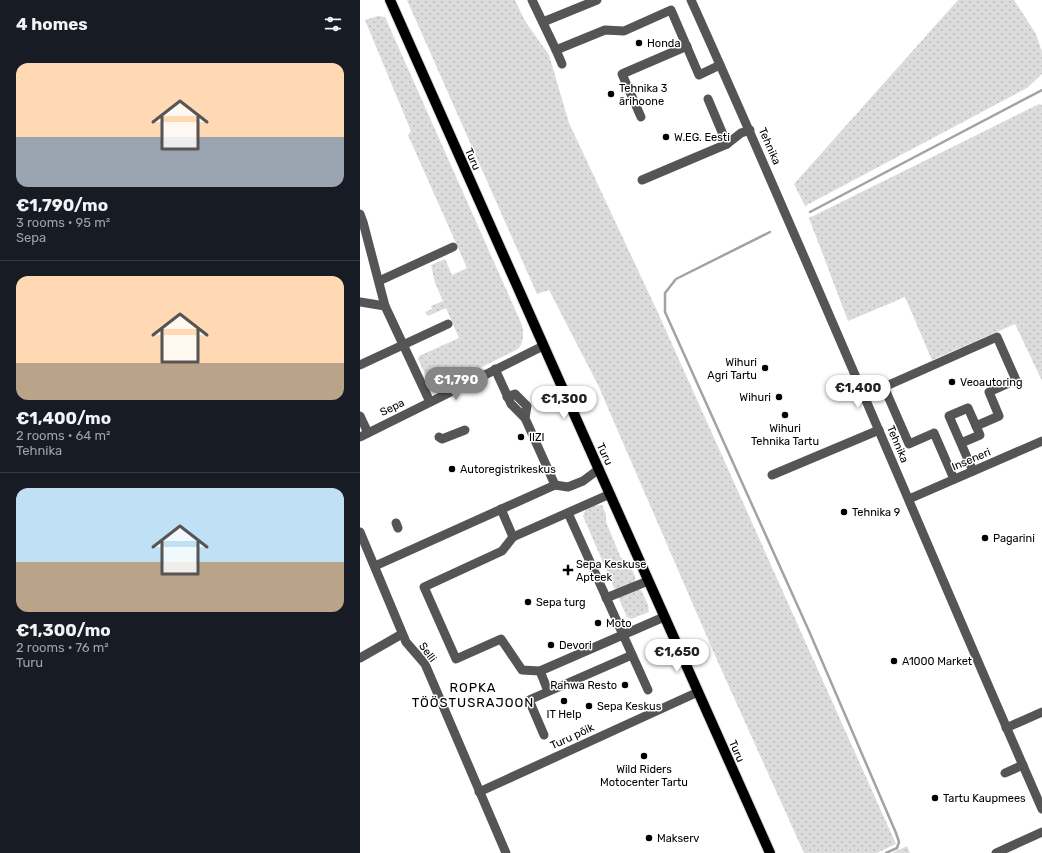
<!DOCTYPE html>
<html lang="en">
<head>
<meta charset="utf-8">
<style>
	:root { --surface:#171b24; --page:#242831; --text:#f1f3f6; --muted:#9ea1a6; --line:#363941; --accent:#858687 }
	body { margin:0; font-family:Rubik,sans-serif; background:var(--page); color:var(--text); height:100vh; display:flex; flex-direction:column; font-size:15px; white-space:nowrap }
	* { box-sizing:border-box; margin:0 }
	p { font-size:13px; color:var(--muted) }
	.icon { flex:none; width:22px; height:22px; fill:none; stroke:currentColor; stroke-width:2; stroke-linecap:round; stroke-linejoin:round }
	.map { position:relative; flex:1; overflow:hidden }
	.sheet { display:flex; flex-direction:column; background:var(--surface); width:360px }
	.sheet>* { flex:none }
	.price { position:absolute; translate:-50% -34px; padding:0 9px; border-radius:14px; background:#fff; color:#222; font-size:13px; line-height:26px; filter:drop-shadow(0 1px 2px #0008) }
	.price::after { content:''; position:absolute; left:50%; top:24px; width:12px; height:9px; margin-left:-6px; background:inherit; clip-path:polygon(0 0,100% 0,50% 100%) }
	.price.on { background:var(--accent); color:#fff }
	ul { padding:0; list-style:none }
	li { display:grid; align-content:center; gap:8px; height:212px; padding:0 16px }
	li+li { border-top:1px solid var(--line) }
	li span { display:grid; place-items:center; height:124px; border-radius:12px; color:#555 }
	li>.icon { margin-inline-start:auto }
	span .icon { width:72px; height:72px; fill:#fffc; stroke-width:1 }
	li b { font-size:17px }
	h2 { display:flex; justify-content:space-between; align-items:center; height:48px; padding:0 16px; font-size:17px }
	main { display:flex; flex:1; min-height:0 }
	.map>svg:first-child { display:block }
</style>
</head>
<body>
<main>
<section class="sheet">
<h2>4 homes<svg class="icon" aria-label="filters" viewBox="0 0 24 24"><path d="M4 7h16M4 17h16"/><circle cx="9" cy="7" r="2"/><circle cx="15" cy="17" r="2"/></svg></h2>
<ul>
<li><span style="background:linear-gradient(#ffd9b3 60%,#9aa5b1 0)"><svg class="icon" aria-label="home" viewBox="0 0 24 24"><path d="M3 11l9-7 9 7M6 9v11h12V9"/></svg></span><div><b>€1,790/mo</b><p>3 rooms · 95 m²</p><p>Sepa</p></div></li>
<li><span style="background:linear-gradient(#ffd9b3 70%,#b9a48a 0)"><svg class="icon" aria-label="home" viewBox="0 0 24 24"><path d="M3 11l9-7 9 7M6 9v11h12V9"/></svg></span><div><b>€1,400/mo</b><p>2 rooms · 64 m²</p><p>Tehnika</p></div></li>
<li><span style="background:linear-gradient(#bfe0f5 60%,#b9a48a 0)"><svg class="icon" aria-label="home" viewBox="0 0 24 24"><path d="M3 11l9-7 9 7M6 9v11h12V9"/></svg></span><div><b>€1,300/mo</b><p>2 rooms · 76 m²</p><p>Turu</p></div></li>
</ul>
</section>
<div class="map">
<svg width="682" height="853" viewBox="0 0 682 853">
	<defs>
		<pattern id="grass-dots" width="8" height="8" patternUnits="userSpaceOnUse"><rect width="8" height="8" fill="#dcdcdc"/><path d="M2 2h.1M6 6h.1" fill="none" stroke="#bbb" stroke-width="1.8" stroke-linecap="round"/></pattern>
	</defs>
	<rect width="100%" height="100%" fill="#fff"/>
	<g fill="url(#grass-dots)">
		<polygon points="47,0 155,0 165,21 189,55 209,123 299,315 536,844 517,853 444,853 357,660 238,385 189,290 177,294"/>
		<polygon points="598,0 654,0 676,34 682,52 682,74 667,88 445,206 434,184"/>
		<path d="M18,16L25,17L162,325C164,334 164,342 158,349L78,389L70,385L58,359L59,356L99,338L86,308L68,316L65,312L72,309L71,306L83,301L75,283L71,265L85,259L92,275L107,268L48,135L51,131L5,20Z"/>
		<polygon points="679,104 682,105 682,381 655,324 572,360 545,297 488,321 449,218"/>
		<path d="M242,505L246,514V522L261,558L268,561L275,576V583L258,590L254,588L223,516C225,506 233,506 242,505Z"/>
		<polygon points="277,589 281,590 288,605 289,612 271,619 267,617 258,597"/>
		<polygon points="547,846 550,853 532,853"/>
	</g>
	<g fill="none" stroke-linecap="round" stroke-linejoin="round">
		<g stroke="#a3a3a3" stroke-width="2.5">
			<polyline points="450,212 682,90"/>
			<polyline points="410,232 316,279 305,293 305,312 449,631 536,833 539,842 537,848 526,853"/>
		</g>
		<g stroke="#dbdbdb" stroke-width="12">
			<path id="major" d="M30,0C156,285 283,568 410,853"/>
		</g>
		<g stroke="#555" stroke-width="9">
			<polyline points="172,0 196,50 245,30 264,31 311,10 339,75 360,65"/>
			<path d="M331,0C452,268 564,540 682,809"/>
			<polyline points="183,22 237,0"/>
			<polyline points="196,50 202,64"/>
			<polyline points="348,99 367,144"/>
			<polyline points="281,117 262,74 327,46"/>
			<polyline points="282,180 367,144 381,133 390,130"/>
			<polyline points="0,214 3,222 25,306 70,402"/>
			<polyline points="19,281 93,247"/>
			<polyline points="0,302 25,306"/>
			<polyline points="0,365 88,324"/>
			<polyline points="135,369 151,404 165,418"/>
			<polyline points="147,397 155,394 167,406 165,418 195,485"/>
			<polyline points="0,416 8,433"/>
			<polyline points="0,437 183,346"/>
			<polyline points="79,437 82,439 105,430"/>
			<polyline points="601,443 620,435 608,408 589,416 613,471"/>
			<polyline points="412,475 519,430"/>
			<polyline points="594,479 574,433 549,444 524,387 637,337 656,380 629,392 639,416 616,426"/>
			<polyline points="250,494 153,537 142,551 64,587 96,659 141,639 162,670 180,671 304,617"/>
			<polyline points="549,499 682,441"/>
			<polyline points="141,509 153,537"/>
			<polyline points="208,513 288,690"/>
			<polyline points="36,523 38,528"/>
			<polyline points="0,532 46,642 65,664 146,853"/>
			<polyline points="15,566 195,485 208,487 223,481 239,469"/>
			<polyline points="246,598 288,581"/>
			<polyline points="0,658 42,634"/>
			<polyline points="180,671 188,691"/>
			<polyline points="646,728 682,712"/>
			<polyline points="184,735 169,700 272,655"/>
			<polyline points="645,773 663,765"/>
			<polyline points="119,792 338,692"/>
			<polyline points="636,853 682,832"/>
		</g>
		<use href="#major" stroke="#000" stroke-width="10"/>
	</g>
	<g fill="#000" stroke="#fff" stroke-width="1.5">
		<circle cx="279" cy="43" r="4"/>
		<circle cx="251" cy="94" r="4"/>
		<circle cx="306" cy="137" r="4"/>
		<circle cx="405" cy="368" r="4"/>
		<circle cx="592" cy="382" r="4"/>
		<circle cx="419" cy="397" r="4"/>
		<circle cx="425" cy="415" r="4"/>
		<circle cx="161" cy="437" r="4"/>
		<circle cx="92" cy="469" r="4"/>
		<circle cx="484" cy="512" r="4"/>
		<circle cx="625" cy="538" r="4"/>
		<path d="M206 564h4v4h4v4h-4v4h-4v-4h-4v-4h4z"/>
		<circle cx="168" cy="602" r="4"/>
		<circle cx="238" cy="623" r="4"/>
		<circle cx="191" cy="645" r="4"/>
		<circle cx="534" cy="661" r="4"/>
		<circle cx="265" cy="685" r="4"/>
		<circle cx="204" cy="701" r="4"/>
		<circle cx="229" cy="706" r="4"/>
		<circle cx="284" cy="756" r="4"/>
		<circle cx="575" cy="798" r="4"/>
		<circle cx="289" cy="838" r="4"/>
	</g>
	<g text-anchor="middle" stroke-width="3" stroke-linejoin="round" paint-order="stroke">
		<g font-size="11" fill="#000" stroke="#fff" text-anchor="start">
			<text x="287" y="47">Honda</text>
			<text x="259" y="92">Tehnika 3<tspan x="259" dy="13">ärihoone</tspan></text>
			<text x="314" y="141">W.EG. Eesti</text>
			<text x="397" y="366" text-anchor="end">Wihuri<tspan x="397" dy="13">Agri Tartu</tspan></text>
			<text x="600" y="386">Veoautoring</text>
			<text x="411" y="401" text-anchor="end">Wihuri</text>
			<text x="425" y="432" text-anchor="middle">Wihuri<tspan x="425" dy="13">Tehnika Tartu</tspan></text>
			<text x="169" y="441">IIZI</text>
			<text x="100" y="473">Autoregistrikeskus</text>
			<text x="492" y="516">Tehnika 9</text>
			<text x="633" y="542">Pagarini</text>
			<text x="216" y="568">Sepa Keskuse<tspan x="216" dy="13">Apteek</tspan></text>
			<text x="176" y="606">Sepa turg</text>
			<text x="246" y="627">Moto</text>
			<text x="199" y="649">Devori</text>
			<text x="542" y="665">A1000 Market</text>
			<text x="257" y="689" text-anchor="end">Rahwa Resto</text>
			<text x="237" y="710">Sepa Keskus</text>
			<text x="204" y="718" text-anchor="middle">IT Help</text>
			<text x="284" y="773" text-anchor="middle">Wild Riders<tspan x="284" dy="13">Motocenter Tartu</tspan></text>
			<text x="583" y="802">Tartu Kaupmees</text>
			<text x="297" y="842">Makserv</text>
		</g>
		<g font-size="11" fill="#000" stroke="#fff">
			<text transform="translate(410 146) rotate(66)" y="4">Tehnika</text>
			<text transform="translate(113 159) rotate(66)" y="4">Turu</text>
			<text transform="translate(32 407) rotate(-26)" y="4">Sepa</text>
			<text transform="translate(538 444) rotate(67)" y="4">Tehnika</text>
			<text transform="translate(245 454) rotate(65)" y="4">Turu</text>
			<text transform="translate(611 459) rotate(-23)" y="4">Inseneri</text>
			<text transform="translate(68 652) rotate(54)" y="4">Selli</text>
			<text transform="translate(212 736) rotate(-25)" y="4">Turu põik</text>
			<text transform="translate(377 751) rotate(66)" y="4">Turu</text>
		</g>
		<g font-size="13" letter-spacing="1" fill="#000" stroke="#fff">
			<text x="113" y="692">ROPKA<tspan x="113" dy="15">TÖÖSTUSRAJOON</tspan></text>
		</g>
	</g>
</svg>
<b class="price on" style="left:96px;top:401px">€1,790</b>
<b class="price" style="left:498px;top:409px">€1,400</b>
<b class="price" style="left:204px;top:420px">€1,300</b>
<b class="price" style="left:317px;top:673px">€1,650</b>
</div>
</main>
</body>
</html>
